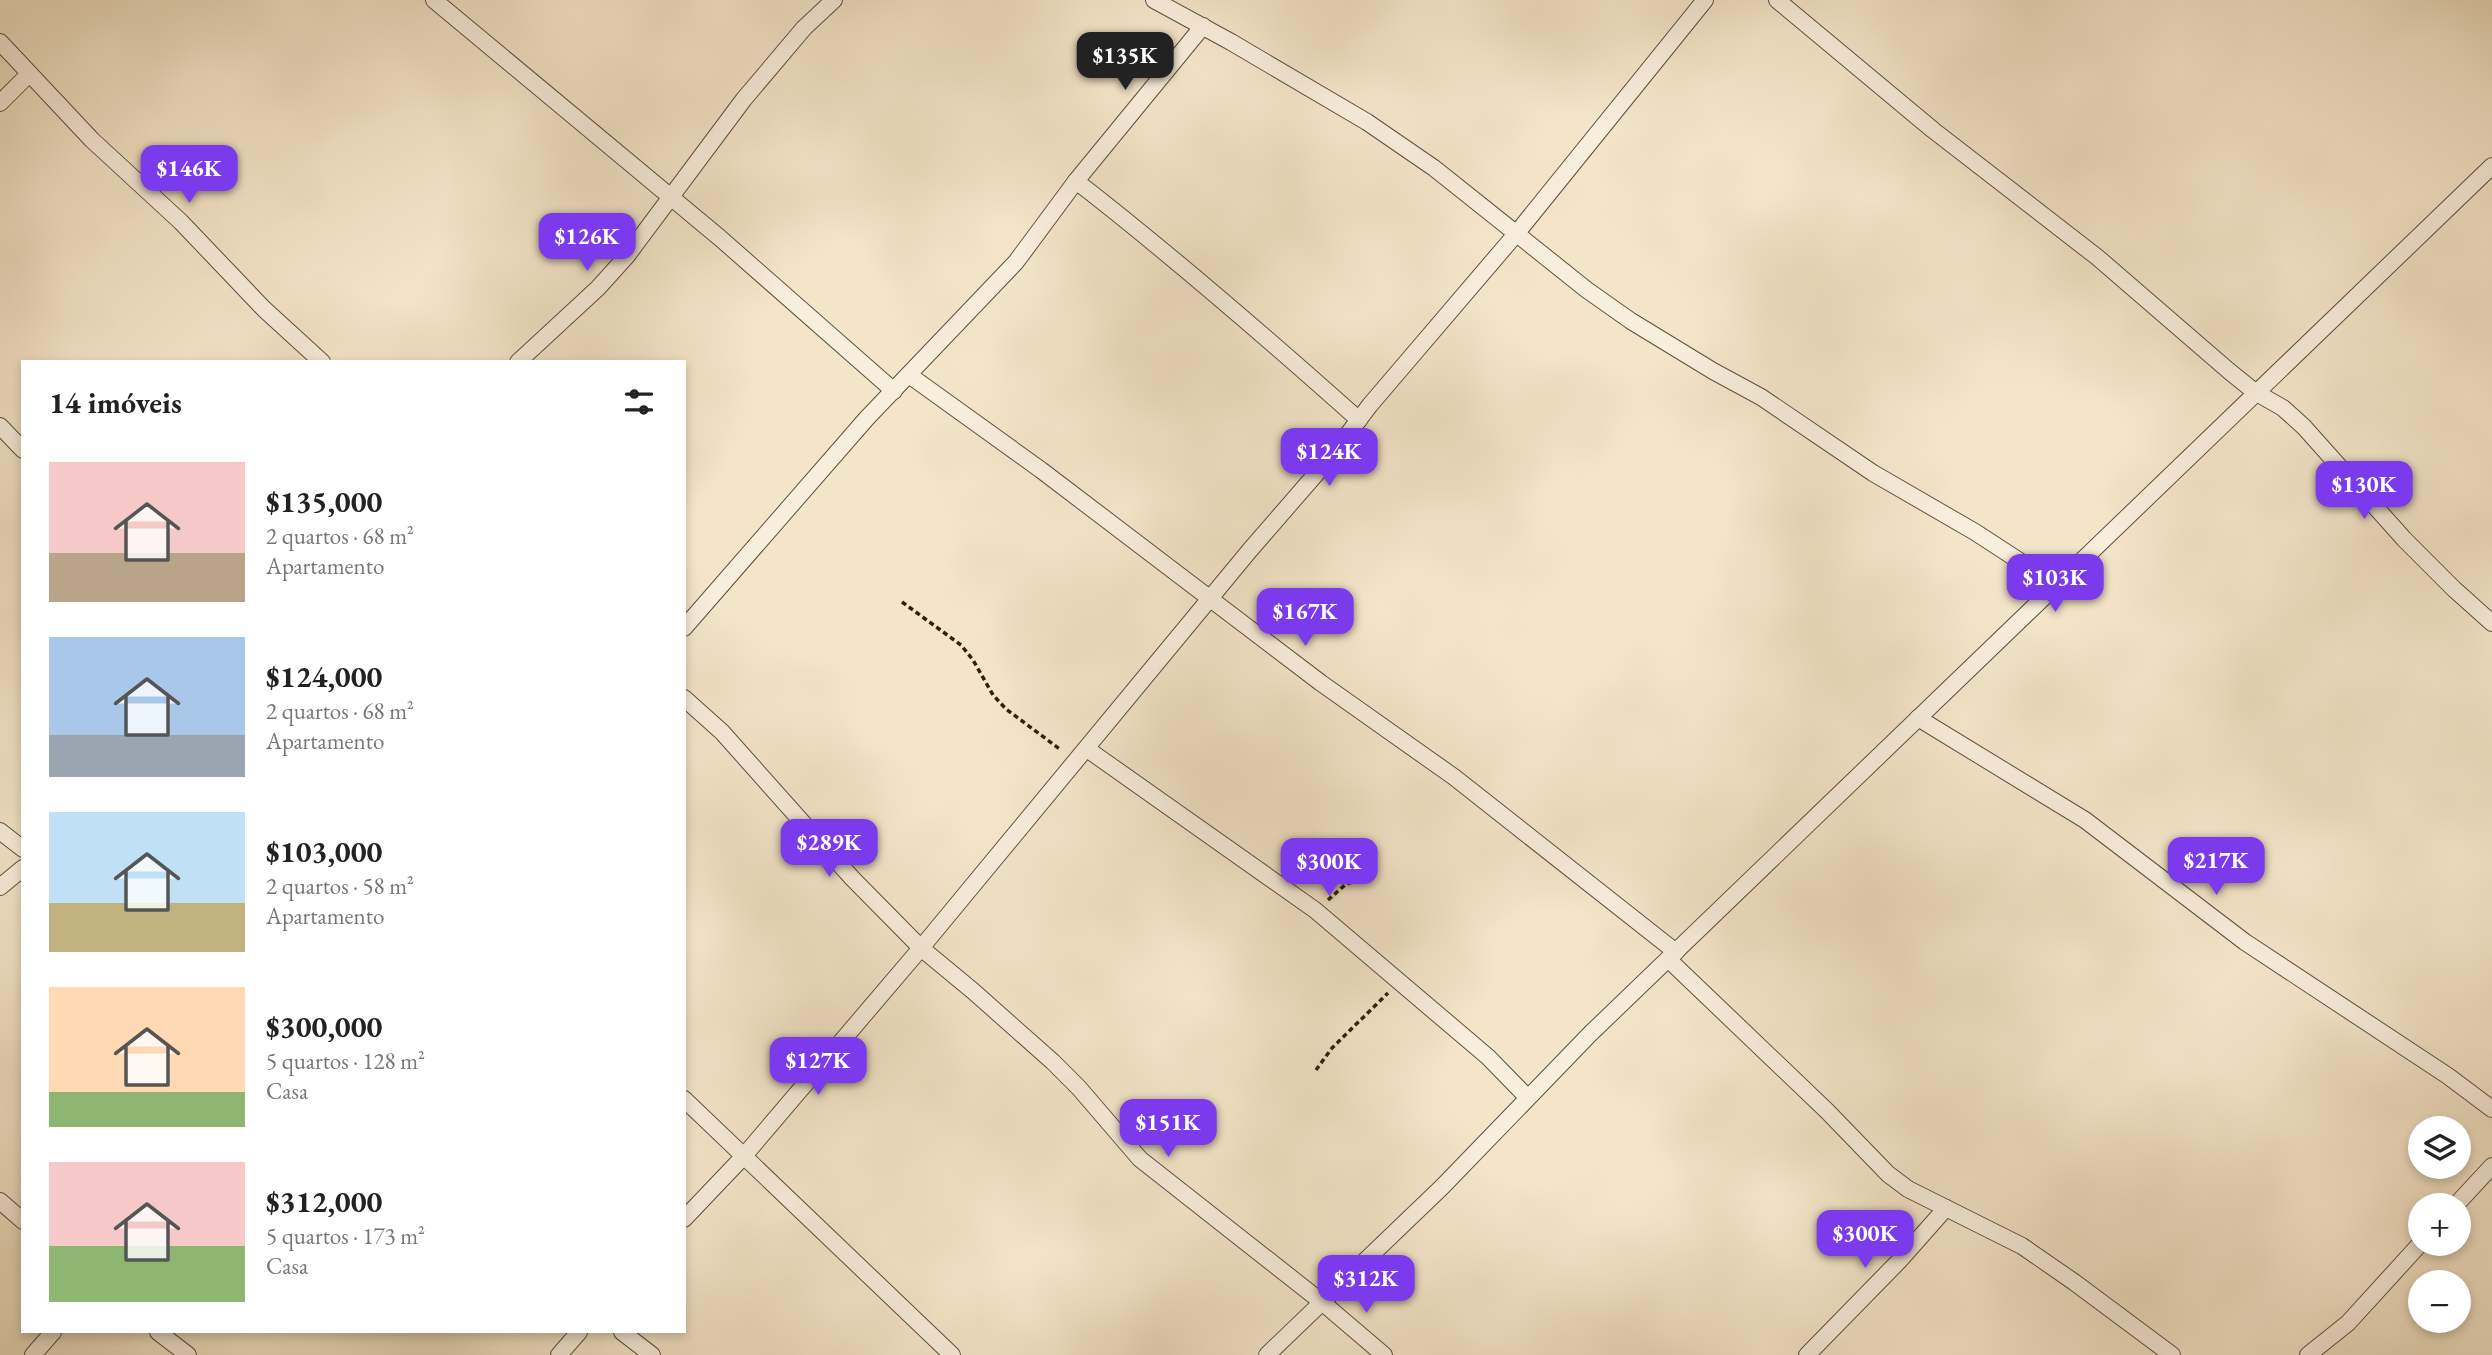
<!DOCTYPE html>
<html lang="pt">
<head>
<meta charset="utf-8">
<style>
	:root { --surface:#fff; --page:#f6f6f6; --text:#222; --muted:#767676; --accent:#7c3aed }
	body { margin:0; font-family:"EB Garamond",serif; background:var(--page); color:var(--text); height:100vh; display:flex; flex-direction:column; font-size:26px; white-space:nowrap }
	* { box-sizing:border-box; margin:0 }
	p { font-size:23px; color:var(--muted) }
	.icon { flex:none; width:38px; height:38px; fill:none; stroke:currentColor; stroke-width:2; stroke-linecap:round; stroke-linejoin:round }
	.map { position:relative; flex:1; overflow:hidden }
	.side { position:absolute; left:21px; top:360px; width:665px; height:973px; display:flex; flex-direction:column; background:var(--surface); border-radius:0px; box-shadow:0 4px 10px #0003 }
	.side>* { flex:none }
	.fabs { position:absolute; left:2408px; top:1116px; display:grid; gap:14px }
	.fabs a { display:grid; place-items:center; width:63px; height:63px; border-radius:50%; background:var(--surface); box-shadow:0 4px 10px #0003; font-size:35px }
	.price { position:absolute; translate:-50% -60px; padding:0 16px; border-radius:14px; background:var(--accent); color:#fff; font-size:23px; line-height:46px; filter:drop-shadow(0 2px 4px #0008) }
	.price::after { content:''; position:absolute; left:50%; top:42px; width:21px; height:16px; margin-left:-10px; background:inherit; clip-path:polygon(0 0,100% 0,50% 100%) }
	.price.selected { background:#222; color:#fff }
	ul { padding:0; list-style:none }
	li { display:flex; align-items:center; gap:21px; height:175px; padding:0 28px }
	li span { display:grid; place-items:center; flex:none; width:196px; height:140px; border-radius:0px; color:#555 }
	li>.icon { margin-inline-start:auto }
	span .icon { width:84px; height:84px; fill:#fffc; stroke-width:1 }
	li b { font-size:30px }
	h2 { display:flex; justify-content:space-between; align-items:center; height:84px; padding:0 28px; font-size:30px }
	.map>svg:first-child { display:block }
</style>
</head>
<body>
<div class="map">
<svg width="2492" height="1355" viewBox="0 0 2492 1355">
	<rect width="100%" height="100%" fill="#f4e5c9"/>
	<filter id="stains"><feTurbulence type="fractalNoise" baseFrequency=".00286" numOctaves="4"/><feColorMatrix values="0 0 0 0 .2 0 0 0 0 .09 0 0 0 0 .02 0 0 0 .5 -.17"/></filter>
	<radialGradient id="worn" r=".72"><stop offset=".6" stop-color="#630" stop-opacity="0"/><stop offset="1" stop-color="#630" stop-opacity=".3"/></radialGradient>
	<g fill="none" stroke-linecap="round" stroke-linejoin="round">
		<g stroke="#5f513e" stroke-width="18">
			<g id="street">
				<polyline points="434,0 720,238 894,391"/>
				<polyline points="1154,0 1231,42 1367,122 1434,168 1587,290 1631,321 1713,371 1761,397 1873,473 1975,532 2021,562 2055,589"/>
				<polyline points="1777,0 1933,130 2097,257 2229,371 2255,392 2283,408 2304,427 2404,539 2454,589 2492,623"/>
				<polyline points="0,42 92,140 181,222 264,309 322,362"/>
				<polyline points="0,103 29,74"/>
				<path d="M1076,181C1174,257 1267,338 1359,420"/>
				<polyline points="518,362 598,288 626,257 744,99 804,28 834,0"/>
				<polyline points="909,375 1041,470 1321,683 1454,777 1676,952"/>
				<polyline points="0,426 23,450"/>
				<polyline points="684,628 867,418 1016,262 1076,181 1203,26"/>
				<polyline points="684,698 722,732 852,878 921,948 973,991 1053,1062 1079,1088 1140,1159 1323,1303 1384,1355"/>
				<polyline points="1918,718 2085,820 2245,942 2448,1076 2492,1109"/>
				<polyline points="1087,749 1315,910 1488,1057 1527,1097"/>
				<polyline points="0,831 23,849"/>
				<polyline points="0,887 23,868"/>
				<polyline points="1669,960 1827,1111 1888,1174 1908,1189 2022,1246 2074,1282 2172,1355"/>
				<polyline points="684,1099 952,1355"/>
				<polyline points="0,1201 23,1221"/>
				<polyline points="2455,1206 2492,1166"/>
				<polyline points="684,1219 743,1157 921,948 1250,550 1329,459 1370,405 1516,234 1705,0"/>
				<polyline points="158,1332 188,1355"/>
				<polyline points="622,1332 652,1355"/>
				<polyline points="33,1355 53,1332"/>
				<polyline points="559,1355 579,1332"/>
				<polyline points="1267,1355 1442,1187 1590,1034 2492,166"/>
				<polyline points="1807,1355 1899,1261 1946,1208"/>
				<polyline points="2308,1355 2348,1323 2420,1244"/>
			</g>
		</g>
		<g stroke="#2d200f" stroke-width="3.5" stroke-dasharray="5 3.5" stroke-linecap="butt">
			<polyline points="902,602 961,645 973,660 993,695 1006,709 1061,750"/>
			<polyline points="1328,900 1346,884 1365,878"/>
			<polyline points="1316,1070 1332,1048 1388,993"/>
		</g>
		<use href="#street" stroke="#f8eedc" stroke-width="16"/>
	</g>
	<rect width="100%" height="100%" filter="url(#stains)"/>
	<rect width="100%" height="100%" fill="url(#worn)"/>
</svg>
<div class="fabs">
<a><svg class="icon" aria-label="layers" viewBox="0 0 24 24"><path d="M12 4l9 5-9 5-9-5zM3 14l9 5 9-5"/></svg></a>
<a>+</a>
<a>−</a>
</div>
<b class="price selected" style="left:1125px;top:92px">$135K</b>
<b class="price" style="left:189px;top:205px">$146K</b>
<b class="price" style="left:587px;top:273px">$126K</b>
<b class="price" style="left:1329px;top:488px">$124K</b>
<b class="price" style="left:2364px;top:521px">$130K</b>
<b class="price" style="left:2055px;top:614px">$103K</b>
<b class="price" style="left:1305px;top:648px">$167K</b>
<b class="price" style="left:829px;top:879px">$289K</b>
<b class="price" style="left:2216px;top:897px">$217K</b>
<b class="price" style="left:1329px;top:898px">$300K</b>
<b class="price" style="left:818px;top:1097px">$127K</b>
<b class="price" style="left:1168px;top:1159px">$151K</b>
<b class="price" style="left:1865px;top:1270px">$300K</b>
<b class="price" style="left:1366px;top:1315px">$312K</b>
<section class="side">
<h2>14 imóveis<svg class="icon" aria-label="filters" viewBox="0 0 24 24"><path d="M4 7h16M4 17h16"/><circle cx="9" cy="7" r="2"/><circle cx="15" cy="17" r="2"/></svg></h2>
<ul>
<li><span style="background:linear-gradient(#f6c9c9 65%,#b9a48a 0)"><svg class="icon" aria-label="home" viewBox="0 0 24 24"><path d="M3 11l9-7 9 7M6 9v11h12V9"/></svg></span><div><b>$135,000</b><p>2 quartos · 68 m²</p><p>Apartamento</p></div></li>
<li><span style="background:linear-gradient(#a9c7e8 70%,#9aa5b1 0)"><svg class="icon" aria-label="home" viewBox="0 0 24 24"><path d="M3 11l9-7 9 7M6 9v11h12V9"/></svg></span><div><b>$124,000</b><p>2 quartos · 68 m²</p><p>Apartamento</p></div></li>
<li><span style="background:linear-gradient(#bfe0f5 65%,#c2b280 0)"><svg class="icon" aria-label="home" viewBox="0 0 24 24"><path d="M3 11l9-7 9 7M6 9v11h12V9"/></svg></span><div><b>$103,000</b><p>2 quartos · 58 m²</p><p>Apartamento</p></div></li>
<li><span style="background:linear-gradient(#ffd9b3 75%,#8fb573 0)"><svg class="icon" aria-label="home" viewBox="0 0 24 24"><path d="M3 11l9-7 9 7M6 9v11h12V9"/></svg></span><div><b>$300,000</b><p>5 quartos · 128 m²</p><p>Casa</p></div></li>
<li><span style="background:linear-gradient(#f6c9c9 60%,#8fb573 0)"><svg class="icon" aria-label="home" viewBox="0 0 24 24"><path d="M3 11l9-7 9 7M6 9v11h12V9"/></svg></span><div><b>$312,000</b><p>5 quartos · 173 m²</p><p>Casa</p></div></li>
</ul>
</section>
</div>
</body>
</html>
